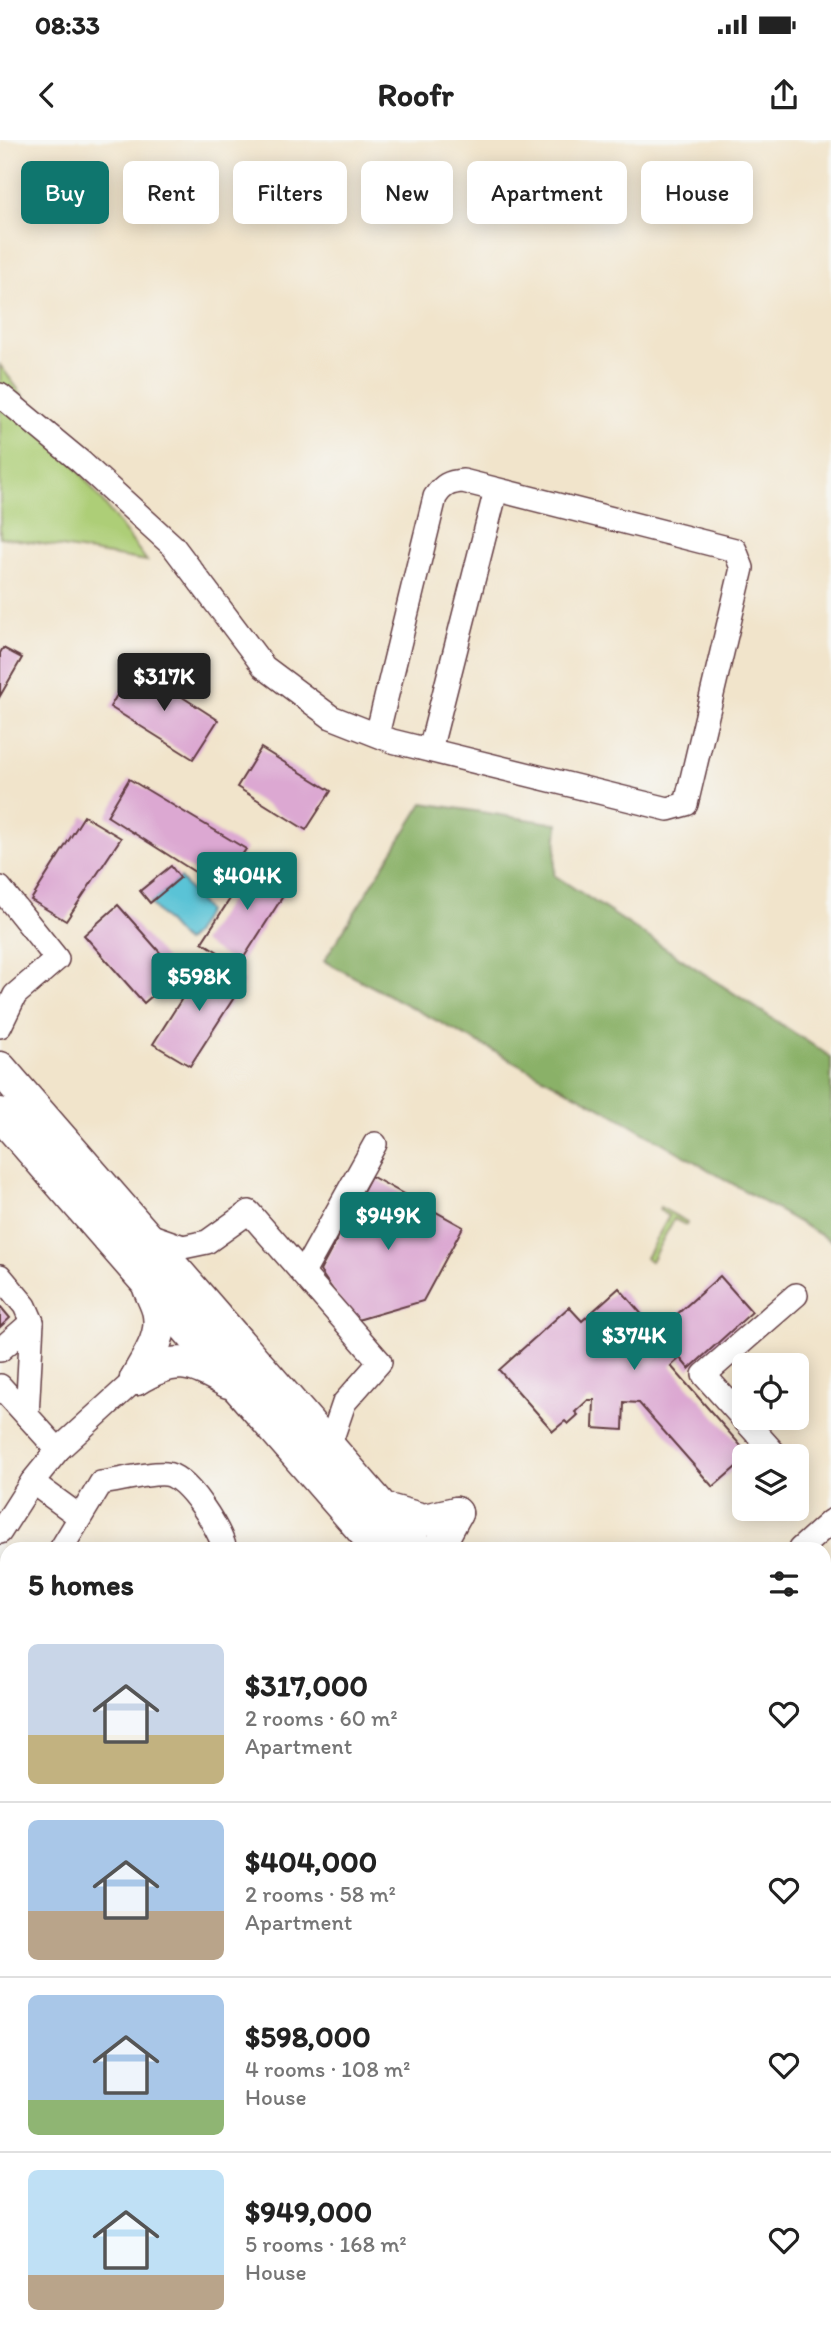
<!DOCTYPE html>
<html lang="en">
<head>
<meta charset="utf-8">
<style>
	:root { --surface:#fff; --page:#f6f6f6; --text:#222; --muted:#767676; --line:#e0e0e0; --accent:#0f766e }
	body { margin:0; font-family:Itim,sans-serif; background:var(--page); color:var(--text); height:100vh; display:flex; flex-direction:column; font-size:26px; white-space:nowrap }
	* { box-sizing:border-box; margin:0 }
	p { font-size:23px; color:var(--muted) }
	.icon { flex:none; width:38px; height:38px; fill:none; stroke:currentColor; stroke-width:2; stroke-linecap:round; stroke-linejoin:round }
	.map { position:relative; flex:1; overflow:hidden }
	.panel { position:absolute; left:0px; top:1402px; width:831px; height:800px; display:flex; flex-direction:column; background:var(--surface); border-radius:21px 21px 0 0; box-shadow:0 4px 18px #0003 }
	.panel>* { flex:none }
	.top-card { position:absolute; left:21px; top:21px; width:789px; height:63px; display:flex; gap:14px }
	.buttons { position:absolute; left:732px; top:1213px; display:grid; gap:14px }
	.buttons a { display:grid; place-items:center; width:77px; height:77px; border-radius:10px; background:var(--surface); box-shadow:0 4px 18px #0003; font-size:35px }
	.price { position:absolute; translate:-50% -60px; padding:0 16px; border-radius:7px; background:var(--accent); color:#fff; font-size:23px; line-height:46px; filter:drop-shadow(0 2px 4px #0008) }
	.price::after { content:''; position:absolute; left:50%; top:42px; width:21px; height:16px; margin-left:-10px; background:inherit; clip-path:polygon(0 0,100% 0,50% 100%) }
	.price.active { background:#222; color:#fff }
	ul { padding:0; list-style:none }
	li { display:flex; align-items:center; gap:21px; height:175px; padding:0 28px }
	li+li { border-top:2px solid var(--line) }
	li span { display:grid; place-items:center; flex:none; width:196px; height:140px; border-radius:10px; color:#555 }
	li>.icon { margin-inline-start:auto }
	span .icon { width:84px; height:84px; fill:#fffc; stroke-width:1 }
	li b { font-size:30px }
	h2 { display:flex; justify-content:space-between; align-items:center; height:84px; padding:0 28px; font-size:30px }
	.tag { padding:0 24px; border-radius:10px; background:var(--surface); box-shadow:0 4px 18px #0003; font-size:24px; line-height:63px }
	.tag.active { background:var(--accent); color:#fff }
	.status { display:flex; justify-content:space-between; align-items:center; height:49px; padding:0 35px; background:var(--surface); direction:ltr }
	.status svg { height:19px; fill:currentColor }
	header { display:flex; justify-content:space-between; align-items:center; height:91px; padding:0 28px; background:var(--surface); font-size:32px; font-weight:700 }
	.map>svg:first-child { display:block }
</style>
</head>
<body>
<div class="status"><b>08:33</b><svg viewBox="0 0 49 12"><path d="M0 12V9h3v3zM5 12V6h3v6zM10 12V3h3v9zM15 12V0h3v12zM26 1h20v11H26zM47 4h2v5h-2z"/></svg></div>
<header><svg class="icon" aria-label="back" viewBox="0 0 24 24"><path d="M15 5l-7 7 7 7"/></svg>Roofr<svg class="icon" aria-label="share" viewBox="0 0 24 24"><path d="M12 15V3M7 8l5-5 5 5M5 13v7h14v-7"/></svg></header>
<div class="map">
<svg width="831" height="2201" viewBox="0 0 831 2201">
	<rect width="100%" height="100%" fill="#f6f6f2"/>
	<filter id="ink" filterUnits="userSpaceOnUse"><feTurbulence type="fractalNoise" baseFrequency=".0143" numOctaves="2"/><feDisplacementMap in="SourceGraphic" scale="14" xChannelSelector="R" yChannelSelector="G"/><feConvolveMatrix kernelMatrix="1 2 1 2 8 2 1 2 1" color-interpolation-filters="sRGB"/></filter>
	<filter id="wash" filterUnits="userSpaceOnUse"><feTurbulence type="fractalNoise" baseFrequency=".00686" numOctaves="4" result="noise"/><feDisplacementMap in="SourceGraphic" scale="28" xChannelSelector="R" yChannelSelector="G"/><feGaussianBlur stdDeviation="1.57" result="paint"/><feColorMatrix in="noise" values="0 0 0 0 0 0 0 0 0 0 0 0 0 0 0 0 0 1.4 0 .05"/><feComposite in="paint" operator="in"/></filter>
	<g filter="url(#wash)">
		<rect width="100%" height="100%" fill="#f1e4cb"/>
		<g fill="#adce77" stroke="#7c7651" stroke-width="2">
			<polygon points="0,225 147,421 0,397"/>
			<polygon points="660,1067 687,1082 686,1085 674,1079 651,1121 646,1118 669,1076 659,1070"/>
		</g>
		<g fill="#8ab168" stroke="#6a684a" stroke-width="2">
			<polygon points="423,663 558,684 554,735 831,917 831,1101 611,973 324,821"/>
			<path d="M831,1560V1611C820,1598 821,1574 831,1560Z"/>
			<polygon points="824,1970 831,1978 831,2201 418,2201 418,2194 824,2194"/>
		</g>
		<polygon fill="#5ac3d6" stroke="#527180" stroke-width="2" points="180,738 207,771 194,794 185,802 150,763"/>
		<g id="blocks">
			<g fill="#dca8d2">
				<polygon points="3,508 22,518 0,556 0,513"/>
				<polygon points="134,526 218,580 193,619 110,567"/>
				<polygon points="261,608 331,651 306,690 237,647"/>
				<polygon points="129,639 246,709 220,748 107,676"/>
				<polygon points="84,676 121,698 66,781 31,760"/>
				<polygon points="256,719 292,742 239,825 202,802"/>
				<polygon points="171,726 180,738 150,763 140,751"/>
				<polygon points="118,765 178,833 144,863 84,795"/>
				<polygon points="207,819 244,842 190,926 153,904"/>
				<polygon points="371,1036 463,1087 423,1161 354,1181 320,1131"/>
				<polygon points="720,1136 752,1172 689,1229 680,1218 671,1226 749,1315 744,1316 744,1320 713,1347 639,1263 624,1262 623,1290 593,1288 594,1260 588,1260 575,1272 578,1275 568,1284 565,1281 553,1291 499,1230 569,1167 582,1181 619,1148 657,1192"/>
				<polygon points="0,1166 10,1178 0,1187"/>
			</g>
		</g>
	</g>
	<g filter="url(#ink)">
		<use href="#blocks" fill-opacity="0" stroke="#633d43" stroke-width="2"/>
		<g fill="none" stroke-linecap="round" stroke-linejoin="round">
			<g stroke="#633d43" stroke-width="26">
				<g id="minor">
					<path d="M0,255L81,322L173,406L264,527L331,577L392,601L668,669L686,664L742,428L735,410L463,341C449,342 443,345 435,357L377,595"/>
					<polyline points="430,610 496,350"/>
					<polyline points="0,748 57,819 15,855 0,886"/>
					<polyline points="146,1094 183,1107 207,1102 249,1072 380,1222 344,1263 329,1307"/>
					<polyline points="303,1133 375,1004"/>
					<polyline points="0,1136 25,1166 32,1182 27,1276"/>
					<polyline points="0,1210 32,1182"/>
					<polyline points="0,1246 58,1310"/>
					<polyline points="776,1315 704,1235 796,1155"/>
					<polyline points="32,1342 80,1377"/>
					<polyline points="0,1392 32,1342 58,1310 136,1239"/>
					<path d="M61,1409L101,1343C118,1341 150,1332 166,1334C188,1336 219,1389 225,1409"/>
					<polyline points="800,1409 831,1381"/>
					<polyline points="0,1450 7,1462"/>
					<polyline points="0,1507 7,1495"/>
					<polyline points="0,1670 7,1678"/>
					<polyline points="400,2201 400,2194"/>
				</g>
			</g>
			<g stroke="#633d43" stroke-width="35">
				<g id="highway">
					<polyline points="0,928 418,1409"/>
					<polyline points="0,974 379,1409"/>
					<path d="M136,1239C174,1216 191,1219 228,1242"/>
					<path d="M136,1239C146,1220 163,1198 159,1175C158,1166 152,1156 149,1148"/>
					<polyline points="384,1369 424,1380 456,1373"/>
					<polyline points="444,1409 444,1395 456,1373"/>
					<polyline points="824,1864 831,1872"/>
					<polyline points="824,1911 831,1919"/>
				</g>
			</g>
			<polyline stroke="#633d43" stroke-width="2.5" stroke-dasharray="5 5" stroke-linecap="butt" points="0,1556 7,1545"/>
			<use href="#minor" stroke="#fff" stroke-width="23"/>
			<use href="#highway" stroke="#fff" stroke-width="32"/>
		</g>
	</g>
</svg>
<div class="buttons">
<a><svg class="icon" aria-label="locate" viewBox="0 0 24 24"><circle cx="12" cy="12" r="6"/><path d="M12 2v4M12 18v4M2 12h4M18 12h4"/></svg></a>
<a><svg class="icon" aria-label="layers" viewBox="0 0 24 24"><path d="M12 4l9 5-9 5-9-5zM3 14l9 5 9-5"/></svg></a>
</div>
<b class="price active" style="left:164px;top:573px">$317K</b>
<b class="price" style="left:247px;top:772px">$404K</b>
<b class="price" style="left:199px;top:873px">$598K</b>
<b class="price" style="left:388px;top:1112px">$949K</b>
<b class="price" style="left:634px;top:1232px">$374K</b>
<div class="top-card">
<a class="tag active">Buy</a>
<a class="tag">Rent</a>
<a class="tag">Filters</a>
<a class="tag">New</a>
<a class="tag">Apartment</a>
<a class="tag">House</a>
</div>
<section class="panel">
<h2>5 homes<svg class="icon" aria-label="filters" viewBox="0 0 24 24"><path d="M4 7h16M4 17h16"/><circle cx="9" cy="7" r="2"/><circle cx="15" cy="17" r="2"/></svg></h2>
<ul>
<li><span style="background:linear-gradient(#c9d6e8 65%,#c2b280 0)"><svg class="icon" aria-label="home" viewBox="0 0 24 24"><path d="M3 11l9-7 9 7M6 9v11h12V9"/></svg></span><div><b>$317,000</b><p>2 rooms · 60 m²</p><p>Apartment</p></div><svg class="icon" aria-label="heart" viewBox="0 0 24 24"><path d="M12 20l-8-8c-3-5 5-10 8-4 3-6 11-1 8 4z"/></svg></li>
<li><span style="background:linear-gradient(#a9c7e8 65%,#b9a48a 0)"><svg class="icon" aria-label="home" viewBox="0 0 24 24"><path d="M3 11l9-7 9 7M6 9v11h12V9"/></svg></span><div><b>$404,000</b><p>2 rooms · 58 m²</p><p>Apartment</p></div><svg class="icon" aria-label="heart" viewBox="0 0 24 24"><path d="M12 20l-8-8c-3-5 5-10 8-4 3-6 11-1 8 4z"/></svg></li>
<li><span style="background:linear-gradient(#a9c7e8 75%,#8fb573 0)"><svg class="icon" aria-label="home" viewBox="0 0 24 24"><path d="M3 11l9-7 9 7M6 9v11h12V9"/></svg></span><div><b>$598,000</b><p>4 rooms · 108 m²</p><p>House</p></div><svg class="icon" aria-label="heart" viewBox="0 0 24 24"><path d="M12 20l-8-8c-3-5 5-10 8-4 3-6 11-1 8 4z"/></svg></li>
<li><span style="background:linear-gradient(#bfe0f5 75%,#b9a48a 0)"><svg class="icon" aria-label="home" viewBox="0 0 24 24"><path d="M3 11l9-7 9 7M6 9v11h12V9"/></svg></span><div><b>$949,000</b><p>5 rooms · 168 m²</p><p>House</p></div><svg class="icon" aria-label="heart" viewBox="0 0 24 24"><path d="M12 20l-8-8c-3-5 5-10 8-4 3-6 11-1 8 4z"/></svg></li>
</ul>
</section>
</div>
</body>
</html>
